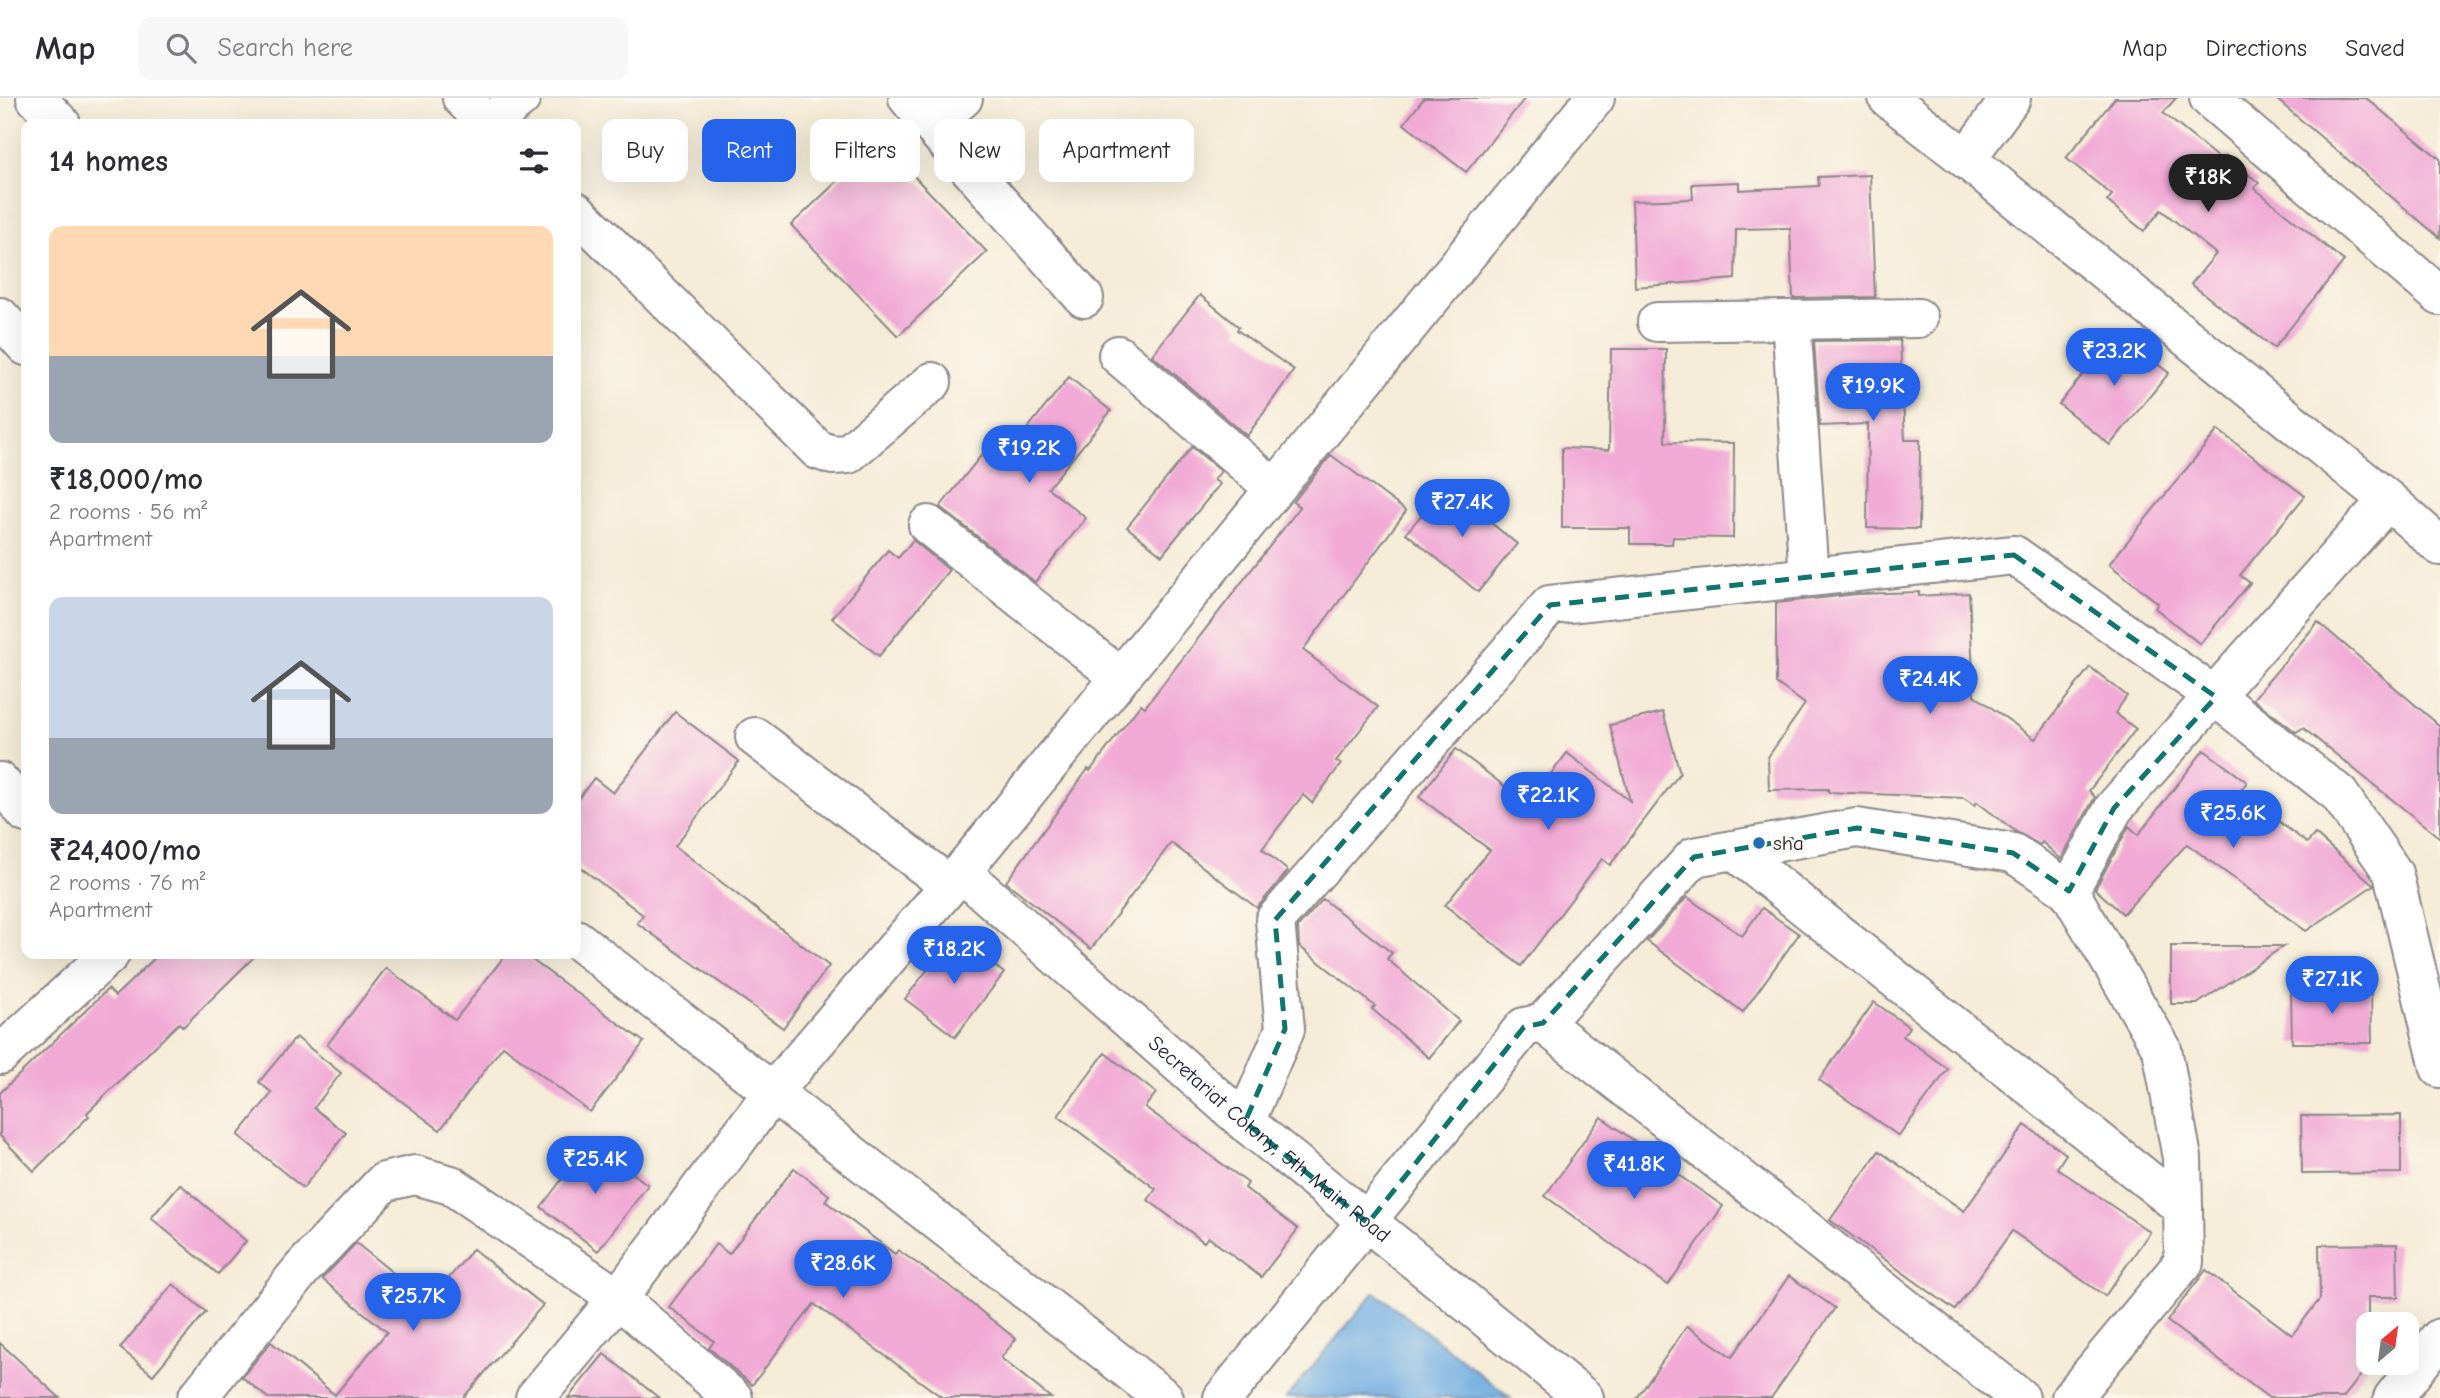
<!DOCTYPE html>
<html lang="en">
<head>
<meta charset="utf-8">
<style>
	:root { --surface:#fff; --page:#f7f7f7; --text:#2b2b33; --muted:#7c7c81; --line:#e1e1e2; --accent:#2563eb }
	body { margin:0; font-family:"Comic Neue",sans-serif; background:var(--page); color:var(--text); height:100vh; display:flex; flex-direction:column; font-size:26px; white-space:nowrap }
	* { box-sizing:border-box; margin:0 }
	p { font-size:23px; color:var(--muted) }
	.icon { flex:none; width:38px; height:38px; fill:none; stroke:currentColor; stroke-width:2; stroke-linecap:round; stroke-linejoin:round }
	.map { position:relative; flex:1; overflow:hidden }
	.drawer { position:absolute; left:21px; top:21px; width:560px; height:840px; display:flex; flex-direction:column; background:var(--surface); border-radius:14px; box-shadow:0 7px 28px #0002 }
	.drawer>* { flex:none }
	.banner { position:absolute; left:602px; top:21px; width:665px; height:63px; display:flex; gap:14px }
	.needle { width:46px; rotate:29deg }
	.buttons { position:absolute; left:2356px; top:1214px; display:grid; gap:14px }
	.buttons a { display:grid; place-items:center; width:63px; height:63px; border-radius:14px; background:var(--surface); box-shadow:0 7px 28px #0002; font-size:35px }
	.price { position:absolute; translate:-50% -60px; padding:0 16px; border-radius:24px; background:var(--accent); color:#fff; font-size:23px; line-height:46px; filter:drop-shadow(0 2px 4px #0008) }
	.price::after { content:''; position:absolute; left:50%; top:42px; width:21px; height:16px; margin-left:-10px; background:inherit; clip-path:polygon(0 0,100% 0,50% 100%) }
	.price.active { background:#222; color:#fff }
	ul { padding:0; list-style:none }
	li { display:grid; align-content:center; gap:14px; height:371px; padding:0 28px }
	li span { display:grid; place-items:center; height:217px; border-radius:14px; color:#555 }
	li>.icon { margin-inline-start:auto }
	span .icon { width:126px; height:126px; fill:#fffc; stroke-width:1 }
	li b { font-size:30px }
	h2 { display:flex; justify-content:space-between; align-items:center; height:84px; padding:0 28px; font-size:30px }
	.tag { padding:0 24px; border-radius:14px; background:var(--surface); box-shadow:0 7px 28px #0002; font-size:24px; line-height:63px }
	.tag.active { background:var(--accent); color:#fff }
	header { display:flex; align-items:center; gap:42px; box-sizing:border-box; height:98px; padding:0 35px; background:var(--surface); border-bottom:2px solid var(--line) }
	header strong { font-size:33px }
	nav { display:flex; gap:38px; margin-inline-start:auto; font-size:24px }
	.search { width:490px; height:63px; background:var(--page); display:flex; align-items:center; gap:18px; box-sizing:border-box; padding:0 24px; border-radius:14px; color:var(--muted); font-size:26px }
	.map>svg:first-child { display:block }
</style>
</head>
<body>
<header>
<strong>Map</strong>
<div class="search"><svg class="icon" aria-label="search" viewBox="0 0 24 24"><circle cx="10" cy="10" r="6"/><path d="M15 15l6 6"/></svg>Search here</div>
<nav><a>Map</a><a>Directions</a><a>Saved</a></nav>
</header>
<div class="map">
<svg width="2440" height="1300" viewBox="0 0 2440 1300">
	<rect width="100%" height="100%" fill="#fbf7ec"/>
	<filter id="ink" filterUnits="userSpaceOnUse"><feTurbulence type="fractalNoise" baseFrequency=".0143" numOctaves="2"/><feDisplacementMap in="SourceGraphic" scale="14" xChannelSelector="R" yChannelSelector="G"/><feConvolveMatrix kernelMatrix="1 2 1 2 8 2 1 2 1" color-interpolation-filters="sRGB"/></filter>
	<filter id="wash" filterUnits="userSpaceOnUse"><feTurbulence type="fractalNoise" baseFrequency=".00686" numOctaves="4" result="noise"/><feDisplacementMap in="SourceGraphic" scale="28" xChannelSelector="R" yChannelSelector="G"/><feGaussianBlur stdDeviation="1.57" result="paint"/><feColorMatrix in="noise" values="0 0 0 0 0 0 0 0 0 0 0 0 0 0 0 0 0 1.4 0 .05"/><feComposite in="paint" operator="in"/></filter>
	<g filter="url(#wash)">
		<rect width="100%" height="100%" fill="#f5ecd7"/>
		<polygon fill="#6eace0" stroke="#48678e" stroke-width="2" points="1375,1194 1511,1300 1286,1300"/>
		<g id="blocks">
			<g fill="#f1a9d5">
				<polygon points="1424,0 1525,0 1466,74 1404,26"/>
				<polygon points="2115,0 2176,0 2163,15 2222,63 2226,58 2259,85 2254,90 2344,163 2274,250 2191,186 2216,156 2161,112 2144,133 2107,103 2112,97 2066,60"/>
				<polygon points="2275,0 2366,0 2440,61 2440,140"/>
				<polygon points="880,43 987,154 898,238 791,127"/>
				<polygon points="1870,77 1875,199 1793,200 1790,130 1736,131 1735,181 1635,189 1632,103 1693,101 1692,86 1739,84 1739,92 1819,88 1818,79"/>
				<polygon points="1200,197 1239,229 1237,232 1294,272 1247,338 1152,257"/>
				<polygon points="2117,234 2169,275 2110,347 2059,306"/>
				<polygon points="1900,242 1905,342 1920,342 1919,431 1867,430 1868,326 1820,328 1814,243"/>
				<polygon points="1611,251 1666,251 1665,344 1734,345 1733,440 1673,439 1672,446 1630,446 1630,430 1562,430 1562,350 1609,352"/>
				<polygon points="1069,279 1111,313 1048,390 1086,420 1035,484 940,409 988,349 1003,361"/>
				<polygon points="2218,332 2305,398 2240,477 2250,485 2200,546 2155,510 2158,505 2109,466"/>
				<polygon points="1192,349 1221,373 1214,382 1220,386 1162,457 1127,429"/>
				<polygon points="1331,357 1406,413 1303,552 1378,609 1336,663 1341,666 1312,705 1303,697 1262,751 1288,773 1257,810 1171,745 1091,851 1006,784 1088,671 1090,673 1141,606 1145,609 1300,409 1293,404"/>
				<polygon points="1446,388 1517,446 1478,494 1406,435"/>
				<polygon points="913,442 949,472 879,558 832,520 888,452 898,460"/>
				<polygon points="1919,494 1919,498 1969,495 1974,597 2035,641 2090,569 2127,598 2115,615 2136,631 2089,693 2095,699 2061,761 2042,744 2040,747 2015,733 1977,704 1975,707 1964,700 1828,694 1828,691 1769,692 1768,659 1805,606 1776,585 1776,505 1857,496"/>
				<polygon points="2318,524 2440,628 2440,740 2303,630 2296,634 2253,601"/>
				<polygon points="675,614 739,663 675,748 829,868 783,930 637,825 643,817 576,766 576,704 594,680 613,695"/>
				<polygon points="1663,614 1680,675 1610,767 1602,761 1521,868 1445,807 1490,752 1419,699 1456,651 1528,706 1567,655 1630,703 1610,627"/>
				<polygon points="2204,652 2247,684 2240,694 2307,745 2315,736 2374,787 2306,833 2187,746 2123,816 2095,791 2129,728 2138,737"/>
				<polygon points="1687,799 1742,838 1762,810 1799,836 1743,914 1647,843"/>
				<polygon points="1323,801 1392,855 1387,861 1459,923 1429,960 1372,911 1375,908 1299,848 1298,829"/>
				<polygon points="954,837 1004,875 955,939 905,901"/>
				<polygon points="2171,848 2284,848 2197,906 2171,906"/>
				<polygon points="159,856 257,856 183,929 179,925 87,1015 89,1018 34,1073 0,1038 0,995 108,891 115,898"/>
				<polygon points="506,856 524,856 644,944 590,1014 503,948 440,1032 327,947 386,870 455,922"/>
				<polygon points="2371,890 2372,945 2292,945 2291,891"/>
				<polygon points="1874,904 1909,929 1903,938 1948,971 1899,1038 1819,982"/>
				<polygon points="296,939 341,975 314,1010 346,1035 303,1090 238,1037 272,995 259,984"/>
				<polygon points="1105,955 1156,995 1145,1009 1248,1085 1245,1090 1298,1131 1261,1179 1208,1139 1204,1144 1148,1102 1156,1091 1058,1018"/>
				<polygon points="2401,1017 2401,1075 2302,1076 2301,1018"/>
				<polygon points="1601,1019 1643,1049 1641,1051 1723,1108 1668,1187 1545,1098"/>
				<polygon points="2025,1027 2066,1056 2057,1070 2150,1134 2105,1198 2012,1133 1955,1212 1830,1122 1879,1053 1964,1113"/>
				<polygon points="591,1043 648,1087 598,1153 541,1109"/>
				<polygon points="794,1070 829,1097 825,1103 895,1156 898,1152 948,1187 1016,1241 1001,1260 1051,1300 943,1300 814,1206 752,1287 709,1250 714,1243 669,1209 716,1146 729,1156"/>
				<polygon points="180,1086 246,1143 218,1176 151,1120"/>
				<polygon points="356,1145 429,1204 473,1151 543,1207 463,1300 268,1300 242,1279 271,1244 335,1297 387,1234 322,1181"/>
				<polygon points="2397,1146 2398,1199 2368,1199 2368,1268 2343,1300 2269,1300 2167,1223 2206,1172 2292,1237 2320,1201 2319,1147"/>
				<polygon points="1789,1178 1835,1210 1771,1300 1637,1300 1687,1228 1732,1259"/>
				<polygon points="173,1186 206,1214 153,1277 120,1250"/>
				<polygon points="0,1245 60,1300 0,1300"/>
				<polygon points="604,1256 659,1300 568,1300"/>
			</g>
		</g>
	</g>
	<g filter="url(#ink)">
		<use href="#blocks" fill-opacity="0" stroke="#8c8789" stroke-width="2"/>
		<g fill="none" stroke-linecap="round" stroke-linejoin="round">
			<g stroke="#8c8789" stroke-width="42">
				<g id="minor">
					<polyline points="36,0 61,26"/>
					<polyline points="462,0 488,26"/>
					<polyline points="908,0 931,27 963,0"/>
					<polyline points="2209,0 2440,198"/>
					<polyline points="489,26 521,0"/>
					<polyline points="931,27 1084,200"/>
					<polyline points="1966,61 2388,402 2440,448"/>
					<polyline points="576,113 818,352 833,357 848,356 932,284"/>
					<polyline points="1791,222 1809,479"/>
					<polyline points="1657,224 1918,220"/>
					<polyline points="1118,257 1274,390"/>
					<polyline points="928,427 1120,579"/>
					<polyline points="755,639 949,787"/>
					<polyline points="0,684 26,715"/>
					<polyline points="1733,752 2183,1110"/>
					<path id="s1" d="M961,774L1245,1024L1584,1300"/>
					<polyline points="2069,793 2114,710 2388,402"/>
					<polyline points="1543,925 2020,1300"/>
					<polyline points="0,957 110,856"/>
					<polyline points="1245,1024 1285,931 1275,822 1550,507 2014,457 2216,599 2339,696 2393,775 2440,970"/>
					<polyline points="197,1300 302,1171 384,1084 415,1077 451,1087 618,1200 733,1300"/>
					<polyline points="535,1300 618,1200 773,994"/>
					<polyline points="1223,1300 1524,929 1543,925 1694,759 1857,730 2013,755 2069,793 2162,951 2182,1060 2184,1164 2071,1300"/>
					<polyline points="2393,1300 2440,1240"/>
				</g>
			</g>
			<g stroke="#8c8789" stroke-width="42">
				<g id="tertiary">
					<polyline points="1888,0 1966,61 2011,0"/>
					<polyline points="0,219 26,248"/>
					<polyline points="576,841 1164,1300"/>
					<polyline points="773,994 961,774 1595,0"/>
				</g>
			</g>
			<use href="#minor" stroke="#fff" stroke-width="38"/>
			<use href="#tertiary" stroke="#fff" stroke-width="38"/>
		</g>
	</g>
	<path fill="none" stroke="#0f766e" stroke-width="5" stroke-dasharray="14 9" stroke-linejoin="round" d="M2014,457L2216,599L2114,710L2069,793L2013,755L1857,730L1694,759L1543,925L1524,929L1368,1125L1245,1024L1285,931L1275,822L1550,507Z"/>
	<circle fill="#1f6fb2" stroke="#fbf7ec" stroke-width="2.5" cx="1759" cy="745" r="7"/>
	<g text-anchor="middle" stroke-width="5" stroke-linejoin="round" paint-order="stroke">
		<g font-size="21" fill="#22223b" stroke="#fbf7ec" text-anchor="start">
			<text x="1773" y="752">sha</text>
		</g>
		<g font-size="21" fill="#22223b" stroke="#fbf7ec">
			<text dy="7" stroke="none"><textPath href="#s1" startOffset="408">Secretariat Colony, 5th Main Road</textPath></text>
		</g>
	</g>
</svg>
<div class="buttons">
<a><svg class="needle" viewBox="-14 -14 28 28"><path d="M0-13l5 13h-10z" fill="#e53935"/><path d="M0 13l5-13h-10z" fill="#7c7c81"/></svg></a>
</div>
<b class="price active" style="left:2208px;top:116px">₹18K</b>
<b class="price" style="left:2114px;top:290px">₹23.2K</b>
<b class="price" style="left:1873px;top:325px">₹19.9K</b>
<b class="price" style="left:1029px;top:387px">₹19.2K</b>
<b class="price" style="left:1462px;top:441px">₹27.4K</b>
<b class="price" style="left:1930px;top:618px">₹24.4K</b>
<b class="price" style="left:1548px;top:734px">₹22.1K</b>
<b class="price" style="left:2233px;top:752px">₹25.6K</b>
<b class="price" style="left:954px;top:888px">₹18.2K</b>
<b class="price" style="left:2332px;top:918px">₹27.1K</b>
<b class="price" style="left:595px;top:1098px">₹25.4K</b>
<b class="price" style="left:1634px;top:1103px">₹41.8K</b>
<b class="price" style="left:843px;top:1202px">₹28.6K</b>
<b class="price" style="left:413px;top:1235px">₹25.7K</b>
<div class="banner">
<a class="tag">Buy</a>
<a class="tag active">Rent</a>
<a class="tag">Filters</a>
<a class="tag">New</a>
<a class="tag">Apartment</a>
</div>
<section class="drawer">
<h2>14 homes<svg class="icon" aria-label="filters" viewBox="0 0 24 24"><path d="M4 7h16M4 17h16"/><circle cx="9" cy="7" r="2"/><circle cx="15" cy="17" r="2"/></svg></h2>
<ul>
<li><span style="background:linear-gradient(#ffd9b3 60%,#9aa5b1 0)"><svg class="icon" aria-label="home" viewBox="0 0 24 24"><path d="M3 11l9-7 9 7M6 9v11h12V9"/></svg></span><div><b>₹18,000/mo</b><p>2 rooms · 56 m²</p><p>Apartment</p></div></li>
<li><span style="background:linear-gradient(#c9d6e8 65%,#9aa5b1 0)"><svg class="icon" aria-label="home" viewBox="0 0 24 24"><path d="M3 11l9-7 9 7M6 9v11h12V9"/></svg></span><div><b>₹24,400/mo</b><p>2 rooms · 76 m²</p><p>Apartment</p></div></li>
</ul>
</section>
</div>
</body>
</html>
